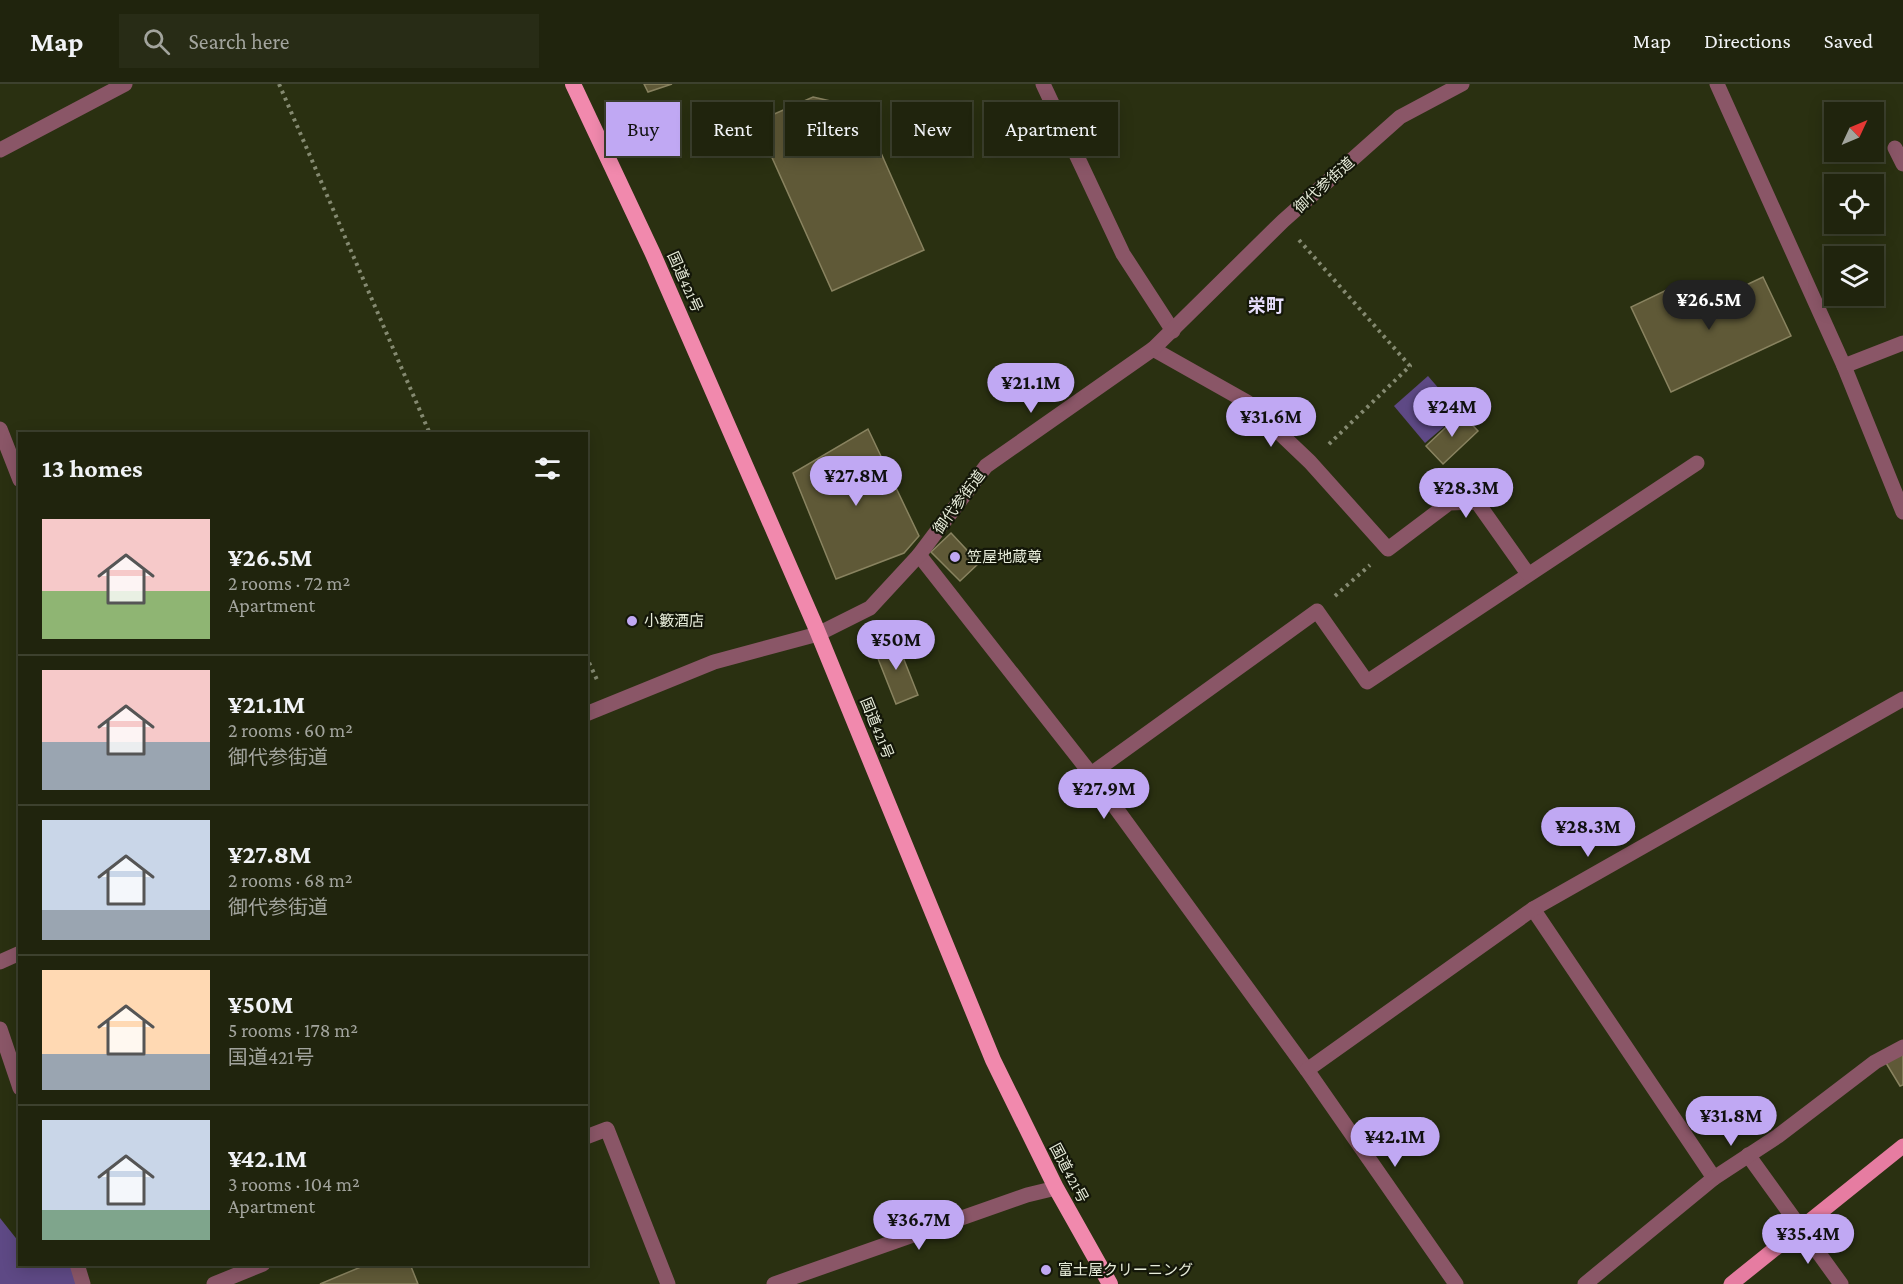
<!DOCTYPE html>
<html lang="en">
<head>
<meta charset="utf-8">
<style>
	:root { --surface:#20240d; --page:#282c16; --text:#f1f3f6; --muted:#a2a49d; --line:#3d412e; --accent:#c0a8f3 }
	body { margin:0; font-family:"Crimson Pro","Noto Sans JP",serif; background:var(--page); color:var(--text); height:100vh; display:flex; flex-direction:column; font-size:22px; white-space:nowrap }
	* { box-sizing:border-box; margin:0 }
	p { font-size:20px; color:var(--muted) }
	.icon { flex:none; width:33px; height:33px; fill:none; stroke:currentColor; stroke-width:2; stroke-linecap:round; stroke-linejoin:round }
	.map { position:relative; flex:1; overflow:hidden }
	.details { position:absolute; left:18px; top:348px; width:570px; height:834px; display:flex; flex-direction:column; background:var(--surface); border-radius:0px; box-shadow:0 3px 15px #0003,0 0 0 2px var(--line) }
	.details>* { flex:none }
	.top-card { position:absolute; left:606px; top:18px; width:570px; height:54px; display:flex; gap:12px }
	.needle { width:39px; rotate:46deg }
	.buttons { position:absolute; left:1824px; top:18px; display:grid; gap:12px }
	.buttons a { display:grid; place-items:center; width:60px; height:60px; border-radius:0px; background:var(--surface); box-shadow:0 3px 15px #0003,0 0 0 2px var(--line); font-size:30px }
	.price { position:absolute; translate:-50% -51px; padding:0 14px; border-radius:21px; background:var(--accent); color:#111; font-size:20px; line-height:39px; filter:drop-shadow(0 2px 3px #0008) }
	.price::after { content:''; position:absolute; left:50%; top:36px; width:18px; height:14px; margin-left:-9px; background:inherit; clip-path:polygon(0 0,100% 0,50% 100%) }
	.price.current { background:#222; color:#fff }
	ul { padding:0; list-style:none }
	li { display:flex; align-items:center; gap:18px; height:150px; padding:0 24px }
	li+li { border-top:2px solid var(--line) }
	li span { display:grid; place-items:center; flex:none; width:168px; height:120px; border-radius:0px; color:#555 }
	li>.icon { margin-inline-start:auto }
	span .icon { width:72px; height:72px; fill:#fffc; stroke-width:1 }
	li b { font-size:26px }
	h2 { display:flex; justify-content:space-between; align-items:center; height:72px; padding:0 24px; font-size:26px }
	.pill { padding:0 21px; border-radius:0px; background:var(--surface); box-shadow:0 3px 15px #0003,0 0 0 2px var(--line); font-size:21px; line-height:54px }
	.pill.current { background:var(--accent); color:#111 }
	header { display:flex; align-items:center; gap:36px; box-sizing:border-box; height:84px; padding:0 30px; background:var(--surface); border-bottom:2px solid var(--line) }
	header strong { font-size:28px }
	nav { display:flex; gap:33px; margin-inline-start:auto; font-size:21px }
	.search { width:420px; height:54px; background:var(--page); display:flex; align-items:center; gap:15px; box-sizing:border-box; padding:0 21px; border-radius:0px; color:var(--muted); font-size:22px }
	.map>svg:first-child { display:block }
</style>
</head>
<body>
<header>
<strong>Map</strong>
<div class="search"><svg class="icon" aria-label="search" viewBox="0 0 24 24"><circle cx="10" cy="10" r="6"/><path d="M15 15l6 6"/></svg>Search here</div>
<nav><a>Map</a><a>Directions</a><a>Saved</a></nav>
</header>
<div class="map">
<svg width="1903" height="1200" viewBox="0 0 1903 1200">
	<rect width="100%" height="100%" fill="#2a3011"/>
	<g fill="#5e4985">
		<polygon points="1428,292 1460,329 1425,359 1394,322"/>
		<polygon points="0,1134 19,1158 20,1180 78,1181 85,1200 0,1200"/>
	</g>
	<g fill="#5f5937" stroke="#898360" stroke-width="1.5">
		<polygon points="644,0 672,0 648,8"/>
		<polygon points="813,13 861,24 924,166 832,207 756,38"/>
		<polygon points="1763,193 1791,252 1671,308 1631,223 1675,202 1687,229"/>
		<polygon points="1461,329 1478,347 1443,380 1426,362"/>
		<polygon points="868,345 919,452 904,469 836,495 793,389"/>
		<polygon points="951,449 979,479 960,497 931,468"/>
		<polygon points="895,553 918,611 896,620 873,562"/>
		<polygon points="1903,963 1903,1001 1900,1002 1883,974"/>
		<polygon points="368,1180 410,1180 418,1200 320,1200"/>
	</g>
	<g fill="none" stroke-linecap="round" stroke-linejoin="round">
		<g stroke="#858a71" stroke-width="4" stroke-dasharray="3 4.5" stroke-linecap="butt">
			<polyline points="279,0 430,350"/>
			<polyline points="1299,156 1410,282 1327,362"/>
			<polyline points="1335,512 1370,481"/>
			<polyline points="586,572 598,598"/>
		</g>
		<g stroke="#8a5667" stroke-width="15">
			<polyline points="1091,690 1317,527 1367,598 1697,379"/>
			<polyline points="1533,825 1714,1094"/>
			<polyline points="0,945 20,1004"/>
			<polyline points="77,1180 83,1200"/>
		</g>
		<g stroke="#8a5667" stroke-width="15">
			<polyline points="1043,0 1123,170 1173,247"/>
			<polyline points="1717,0 1844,282 1903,428"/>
			<polyline points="1895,64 1903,80"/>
			<polyline points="0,66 125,0"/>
			<polyline points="1153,265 1247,318 1310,378 1388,465 1449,419 1477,418 1528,490"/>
			<polyline points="1844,282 1903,259"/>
			<polyline points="0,345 20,396"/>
			<polyline points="919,471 1091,690 1307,986 1456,1200"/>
			<polyline points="586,630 714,578 818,550 870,524 919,471 986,382 1153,265 1283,137 1400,33 1462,0"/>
			<polyline points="0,878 20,869"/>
			<polyline points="1307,986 1533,825 1903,615"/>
			<polyline points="586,1053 607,1045 668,1200"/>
			<polyline points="1748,1071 1841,1200"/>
			<polyline points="214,1200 263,1180"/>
			<polyline points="774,1200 1027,1111 1056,1104"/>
			<polyline points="1585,1200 1714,1094 1778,1052 1875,978 1903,963"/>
		</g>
		<polyline stroke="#e67ca1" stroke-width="15" points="1731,1200 1903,1062"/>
		<polyline stroke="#f189ad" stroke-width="16" points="573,0 653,170 814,539 993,976 1056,1104 1110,1200"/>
	</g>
	<g fill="#c0a8f3" stroke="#141709" stroke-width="2">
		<circle cx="955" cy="473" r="6"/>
		<circle cx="632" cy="537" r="6"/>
		<circle cx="1046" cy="1186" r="6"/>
	</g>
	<g text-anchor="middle" stroke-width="4.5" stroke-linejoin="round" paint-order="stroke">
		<g font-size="15" fill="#e7ecda" stroke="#141709">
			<text transform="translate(1324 101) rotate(-42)" y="5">御代参街道</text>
			<text transform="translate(685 198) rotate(66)" y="5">国道421号</text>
			<text transform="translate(959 418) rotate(-53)" y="5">御代参街道</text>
			<text transform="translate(877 644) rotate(68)" y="5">国道421号</text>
			<text transform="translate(1069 1089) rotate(62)" y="5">国道421号</text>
		</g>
		<g font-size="15" fill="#e7ecda" stroke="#141709" text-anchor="start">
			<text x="967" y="478">笠屋地蔵尊</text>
			<text x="644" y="542">小籔酒店</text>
			<text x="1058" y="1191">富士屋クリーニング</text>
		</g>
		<g font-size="18" font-weight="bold" fill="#e5ddfa" stroke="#141709">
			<text x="1266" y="228">栄町</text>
		</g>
	</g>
</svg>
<div class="buttons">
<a><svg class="needle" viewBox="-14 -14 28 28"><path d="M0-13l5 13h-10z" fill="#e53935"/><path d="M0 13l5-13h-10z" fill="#a2a49d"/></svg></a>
<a><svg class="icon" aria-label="locate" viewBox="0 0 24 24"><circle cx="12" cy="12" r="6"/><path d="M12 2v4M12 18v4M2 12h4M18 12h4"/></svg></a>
<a><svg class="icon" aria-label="layers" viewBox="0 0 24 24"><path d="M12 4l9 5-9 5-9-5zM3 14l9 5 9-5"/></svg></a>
</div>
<b class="price current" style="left:1709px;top:247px">¥26.5M</b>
<b class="price" style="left:1031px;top:330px">¥21.1M</b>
<b class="price" style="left:1452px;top:354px">¥24M</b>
<b class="price" style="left:1271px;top:364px">¥31.6M</b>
<b class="price" style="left:856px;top:423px">¥27.8M</b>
<b class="price" style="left:1466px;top:435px">¥28.3M</b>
<b class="price" style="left:896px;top:587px">¥50M</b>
<b class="price" style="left:1104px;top:736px">¥27.9M</b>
<b class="price" style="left:1588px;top:774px">¥28.3M</b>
<b class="price" style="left:1731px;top:1063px">¥31.8M</b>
<b class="price" style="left:1395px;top:1084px">¥42.1M</b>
<b class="price" style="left:919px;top:1167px">¥36.7M</b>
<b class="price" style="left:1808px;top:1181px">¥35.4M</b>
<div class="top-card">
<a class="pill current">Buy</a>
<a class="pill">Rent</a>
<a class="pill">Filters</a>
<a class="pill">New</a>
<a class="pill">Apartment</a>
</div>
<section class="details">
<h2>13 homes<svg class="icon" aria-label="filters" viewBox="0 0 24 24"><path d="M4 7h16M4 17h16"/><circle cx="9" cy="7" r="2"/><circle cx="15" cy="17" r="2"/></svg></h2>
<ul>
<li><span style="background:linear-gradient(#f6c9c9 60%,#8fb573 0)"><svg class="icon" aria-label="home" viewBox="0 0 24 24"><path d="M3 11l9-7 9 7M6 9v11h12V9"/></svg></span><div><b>¥26.5M</b><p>2 rooms · 72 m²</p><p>Apartment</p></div></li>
<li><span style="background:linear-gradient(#f6c9c9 60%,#9aa5b1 0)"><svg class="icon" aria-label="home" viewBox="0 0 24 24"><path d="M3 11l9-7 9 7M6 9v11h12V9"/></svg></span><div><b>¥21.1M</b><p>2 rooms · 60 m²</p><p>御代参街道</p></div></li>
<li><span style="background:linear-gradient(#c9d6e8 75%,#9aa5b1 0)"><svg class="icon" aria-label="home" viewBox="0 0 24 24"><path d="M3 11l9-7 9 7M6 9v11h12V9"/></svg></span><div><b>¥27.8M</b><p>2 rooms · 68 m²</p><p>御代参街道</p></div></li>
<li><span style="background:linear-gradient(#ffd9b3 70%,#9aa5b1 0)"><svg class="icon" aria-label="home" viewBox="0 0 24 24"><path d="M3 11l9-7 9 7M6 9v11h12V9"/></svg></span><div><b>¥50M</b><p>5 rooms · 178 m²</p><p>国道421号</p></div></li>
<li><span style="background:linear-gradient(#c9d6e8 75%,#7fa58c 0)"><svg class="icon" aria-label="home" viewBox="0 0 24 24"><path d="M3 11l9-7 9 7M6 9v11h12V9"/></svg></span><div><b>¥42.1M</b><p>3 rooms · 104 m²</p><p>Apartment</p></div></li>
</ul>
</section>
</div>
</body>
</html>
